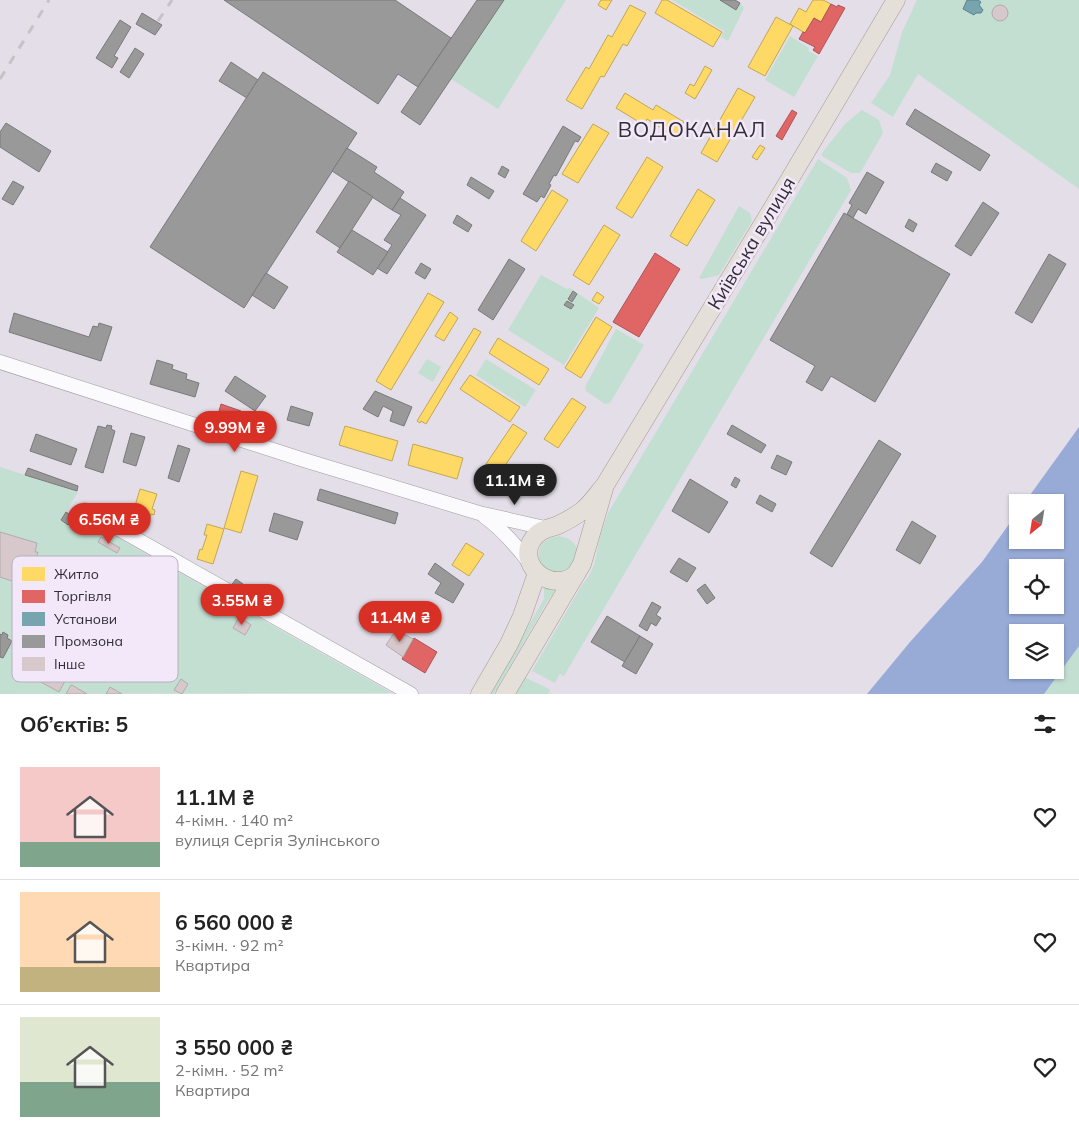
<!DOCTYPE html>
<html lang="uk">
<head>
<meta charset="utf-8">
<style>
	:root { --surface:#fff; --page:#f6f6f6; --text:#222; --muted:#767676; --line:#e0e0e0; --accent:#d93025 }
	body { margin:0; font-family:Mulish,sans-serif; background:var(--page); color:var(--text); height:100vh; display:flex; flex-direction:column; font-size:19px; white-space:nowrap }
	* { box-sizing:border-box; margin:0 }
	p { font-size:16px; color:var(--muted) }
	.icon { flex:none; width:28px; height:28px; fill:none; stroke:currentColor; stroke-width:2; stroke-linecap:round; stroke-linejoin:round }
	.map { position:relative; height:694px; overflow:hidden }
	.sheet { display:flex; flex-direction:column; background:var(--surface); flex:1 }
	.sheet>* { flex:none }
	.needle { width:32px; rotate:210deg }
	.tools { position:absolute; left:1009px; top:494px; display:grid; gap:10px }
	.tools a { display:grid; place-items:center; width:55px; height:55px; border-radius:0px; background:var(--surface); box-shadow:0 1px 4px #0004; font-size:25px }
	.price { position:absolute; translate:-50% -42px; padding:0 11px; border-radius:18px; background:var(--accent); color:#fff; font-size:16px; line-height:32px; filter:drop-shadow(0 1px 2px #0008) }
	.price::after { content:''; position:absolute; left:50%; top:30px; width:15px; height:11px; margin-left:-8px; background:inherit; clip-path:polygon(0 0,100% 0,50% 100%) }
	.price.selected { background:#222; color:#fff }
	ul { padding:0; list-style:none }
	li { display:flex; align-items:center; gap:15px; height:125px; padding:0 20px }
	li+li { border-top:1px solid var(--line) }
	li span { display:grid; place-items:center; flex:none; width:140px; height:100px; border-radius:0px; color:#555 }
	li>.icon { margin-inline-start:auto }
	span .icon { width:60px; height:60px; fill:#fffc; stroke-width:1 }
	li b { font-size:21px }
	h2 { display:flex; justify-content:space-between; align-items:center; height:60px; padding:0 20px; font-size:21px }
	.map>svg:first-child { display:block }
</style>
</head>
<body>
<div class="map">
<svg width="1079" height="694" viewBox="0 0 1079 694">
	<rect width="100%" height="100%" fill="#e4dee8"/>
	<g fill="#c2dfd2">
		<polygon points="504,0 566,0 498,109 451,79"/>
		<polygon points="672,0 720,0 736,10 740,3 744,8 728,41 721,37 724,31"/>
		<polygon points="917,0 1079,0 1079,189 918,74 893,117 871,103 890,75 902,32"/>
		<polygon points="790,36 809,48 808,51 818,56 794,97 765,80"/>
		<polygon points="862,110 879,120 883,133 860,173 851,173 822,156 822,153 845,124"/>
		<path d="M818,159L847,178L851,190L564,676L560,674L555,683L532,671L582,585C597,568 595,557 600,537C602,529 605,521 608,513Z"/>
		<polygon points="739,206 750,213 752,221 719,275 702,279 699,278"/>
		<polygon points="541,275 567,289 570,288 599,308 564,365 508,330"/>
		<polygon points="616,329 644,345 610,403 605,404 586,391 585,387"/>
		<polygon points="427,359 441,367 433,382 418,373"/>
		<polygon points="486,359 536,390 525,407 476,375"/>
		<polygon points="0,467 78,492 61,520 68,525 69,523 89,535 94,526 97,526 392,693 0,694"/>
		<path d="M559,536C571,538 577,544 580,556L567,577L540,568C536,551 539,539 559,536Z"/>
		<polygon points="544,586 557,588 547,602 494,694 489,694 544,599"/>
		<polygon points="1079,646 1079,694 1044,694"/>
		<polygon points="524,677 549,689 550,691 548,694 514,694"/>
	</g>
	<path fill="#98abd7" fill-rule="evenodd" d="M1079,427V646L1044,694H867L910,642L982,562L1017,513L1018,540H1055V502H1025ZM1018,568H1055V605H1018ZM1018,632H1055V670H1018Z"/>
	<g fill="#ffd966" stroke="#c2a657">
		<polygon points="601,0 612,0 606,10 598,5"/>
		<polygon points="662,0 667,0 722,32 713,47 655,13"/>
		<polygon points="813,0 823,0 831,4 821,22 814,18 805,33 790,24 799,8 806,12"/>
		<polygon points="630,5 646,13 627,46 623,44 604,77 601,76 582,109 566,100 586,67 589,69 608,35 612,37"/>
		<polygon points="776,17 793,26 765,76 748,67"/>
		<polygon points="705,66 712,70 695,99 685,93 690,84 694,86"/>
		<polygon points="738,88 755,97 717,162 701,153"/>
		<polygon points="625,93 653,110 656,105 684,122 675,137 647,119 644,125 616,108"/>
		<polygon points="593,124 609,133 578,183 562,174"/>
		<polygon points="760,145 765,148 757,160 752,157"/>
		<polygon points="647,157 663,167 632,218 616,208"/>
		<polygon points="698,189 715,200 687,246 670,236"/>
		<polygon points="552,190 568,200 536,251 521,241"/>
		<polygon points="604,225 620,235 589,285 573,275"/>
		<polygon points="597,292 604,297 599,304 592,300"/>
		<polygon points="428,293 444,302 391,390 376,381"/>
		<polygon points="450,312 458,318 444,341 435,336"/>
		<polygon points="596,317 612,327 581,378 565,368"/>
		<polygon points="474,328 481,332 426,424 421,421 420,423 417,421"/>
		<polygon points="498,338 549,369 539,385 489,353"/>
		<polygon points="470,375 520,407 510,422 460,389"/>
		<polygon points="572,398 586,407 558,448 544,439"/>
		<polygon points="513,424 527,433 494,482 480,473"/>
		<polygon points="345,426 398,441 392,461 339,445"/>
		<polygon points="413,444 463,458 457,479 408,465"/>
		<polygon points="241,471 258,476 241,533 224,528"/>
		<polygon points="140,489 157,494 152,509 155,510 154,515 151,514 146,528 130,523"/>
		<polygon points="207,524 224,529 213,564 197,559 200,549 202,550 207,535 204,535"/>
		<polygon points="466,543 484,554 469,576 452,565"/>
	</g>
	<g fill="#e06666" stroke="#ac5557">
		<polygon points="831,4 837,7 838,5 845,8 819,54 813,50 815,47 799,39 803,32 805,33 814,18 821,22"/>
		<polygon points="792,110 797,113 782,140 776,136"/>
		<polygon points="655,253 680,269 639,337 613,322"/>
		<polygon points="221,404 241,411 237,424 217,418"/>
		<polygon points="414,638 437,652 425,673 402,659"/>
	</g>
	<polygon fill="#76a5af" stroke="#62818a" points="967,0 978,0 981,2 979,5 983,10 981,13 976,13 974,15 963,9"/>
	<g fill="#999" stroke="#7a797b">
		<polygon points="224,0 395,0 451,38 418,87 398,74 378,104"/>
		<polygon points="477,0 504,0 420,125 401,112"/>
		<polygon points="720,0 735,0 740,3 736,10"/>
		<polygon points="142,13 162,25 155,35 136,24"/>
		<polygon points="120,20 131,27 114,56 118,58 112,68 96,58"/>
		<polygon points="135,48 144,54 129,78 120,72"/>
		<polygon points="231,62 258,80 247,98 219,81"/>
		<polygon points="263,72 357,133 244,308 150,247"/>
		<polygon points="915,109 990,155 980,171 906,124"/>
		<polygon points="6,123 51,151 39,172 0,147 0,132"/>
		<polygon points="563,126 581,137 578,142 575,141 556,176 554,175 549,184 551,185 544,198 541,196 537,202 523,194"/>
		<polygon points="347,148 377,167 374,172 404,192 392,210 332,171"/>
		<polygon points="936,163 952,172 947,181 931,172"/>
		<polygon points="502,166 509,170 505,178 498,174"/>
		<polygon points="867,172 884,182 866,214 858,209 853,218 847,214 852,205 849,203"/>
		<polygon points="471,177 494,191 489,199 467,185"/>
		<polygon points="13,181 24,187 13,205 2,199"/>
		<polygon points="349,181 373,197 340,248 316,232"/>
		<polygon points="400,198 426,215 387,274 377,268 392,245 384,240 401,215 392,210"/>
		<polygon points="983,202 999,213 971,256 955,246"/>
		<polygon points="844,213 950,274 875,402 831,376 822,391 806,382 815,366 770,340"/>
		<polygon points="457,215 472,225 468,232 453,223"/>
		<polygon points="909,219 917,224 913,232 905,227"/>
		<polygon points="352,230 388,252 373,275 337,252"/>
		<polygon points="1049,254 1066,264 1032,323 1015,313"/>
		<polygon points="509,259 525,269 493,320 478,310"/>
		<polygon points="421,263 431,269 425,279 415,273"/>
		<polygon points="266,273 288,287 274,309 252,295"/>
		<polygon points="573,291 577,294 572,302 568,299"/>
		<polygon points="567,301 574,305 571,309 564,305"/>
		<polygon points="14,313 89,337 93,326 98,327 99,323 112,327 101,361 9,332"/>
		<polygon points="157,360 173,365 172,369 187,374 186,379 199,383 195,397 150,384"/>
		<polygon points="235,376 266,396 255,411 225,391"/>
		<polygon points="375,391 412,407 404,426 390,421 393,411 383,406 378,417 363,409"/>
		<polygon points="291,406 313,413 309,426 287,420"/>
		<polygon points="107,425 112,426 111,429 115,431 103,473 85,467 98,426 106,428"/>
		<polygon points="732,425 766,445 761,453 727,434"/>
		<polygon points="131,433 145,437 136,466 123,462"/>
		<polygon points="36,434 77,449 71,465 30,451"/>
		<polygon points="879,440 901,454 832,567 810,553"/>
		<polygon points="178,445 190,449 179,482 168,478"/>
		<polygon points="777,455 792,462 786,475 771,468"/>
		<polygon points="28,468 78,486 77,491 25,475"/>
		<polygon points="735,477 740,480 736,488 731,485"/>
		<polygon points="690,479 728,502 709,533 672,511"/>
		<polygon points="320,489 398,513 395,524 317,500"/>
		<polygon points="760,495 776,504 772,512 756,503"/>
		<polygon points="66,512 73,517 68,525 61,520"/>
		<polygon points="274,513 303,522 297,540 269,531"/>
		<polygon points="912,521 936,536 920,564 896,550"/>
		<polygon points="679,558 696,568 687,582 670,572"/>
		<polygon points="435,563 464,584 453,603 435,593 441,583 428,574"/>
		<polygon points="236,579 243,584 237,592 230,587"/>
		<polygon points="705,584 715,598 707,604 697,590"/>
		<polygon points="652,602 661,607 656,615 661,618 656,626 651,623 647,631 639,626"/>
		<polygon points="607,616 640,636 625,662 591,642"/>
		<polygon points="3,632 8,635 7,638 12,641 3,658 0,657 0,634 2,635"/>
		<polygon points="640,636 653,644 636,674 622,666"/>
	</g>
	<g fill="#d6c8cb" stroke="#b2acaf">
		<circle cx="1000" cy="13" r="8"/>
		<polygon points="0,532 37,543 35,552 38,552 32,573 29,572 27,580 16,577 15,582 0,577"/>
		<polygon points="101,537 120,548 117,553 98,542"/>
		<polygon points="239,617 251,625 245,635 233,628"/>
		<polygon points="396,630 413,639 403,657 386,645"/>
		<polygon points="39,666 65,681 59,692 32,677"/>
		<polygon points="181,679 188,684 182,694 174,690"/>
		<polygon points="71,685 72,685 87,694 66,694"/>
		<polygon points="110,687 122,694 106,694"/>
	</g>
	<g fill="none" stroke-linecap="round" stroke-linejoin="round">
		<g stroke="#a09ca3" stroke-width="15">
			<g id="minor">
				<polyline points="0,362 304,460 479,513 545,528"/>
				<polyline points="85,510 411,694"/>
				<path d="M484,516C503,530 517,546 531,565"/>
			</g>
		</g>
		<g stroke="#a59992" stroke-width="19">
			<g id="major">
				<path d="M605,485L582,564C580,567 578,571 576,574C554,594 518,568 531,542C537,531 545,529 556,526C565,522 574,517 582,511C591,504 598,493 605,485L769,214L896,0"/>
				<polyline points="480,694 509,644 522,616 537,573"/>
				<polyline points="505,694 576,574"/>
			</g>
		</g>
		<use href="#minor" stroke="#fbfafc" stroke-width="14"/>
		<use href="#major" stroke="#e5dfda" stroke-width="18"/>
		<g stroke="#c5c3c6" stroke-width="3" stroke-dasharray="9 9" stroke-linecap="butt">
			<polyline points="158,21 172,0"/>
			<polyline points="0,79 49,0"/>
		</g>
	</g>
	<g text-anchor="middle" stroke-width="5" stroke-linejoin="round" paint-order="stroke">
		<g font-size="19" fill="#322e34" stroke="#f2e8f9">
			<text transform="translate(751 243) rotate(-59)" y="7">Київська вулиця</text>
		</g>
		<g font-size="21" letter-spacing="1" fill="#322e34" stroke="#f2e8f9">
			<text x="692" y="137">ВОДОКАНАЛ</text>
		</g>
	</g>
	<rect x="12" y="556" width="166" height="126" rx="8" fill="#f2e8f9" stroke="#b8b0be" stroke-width="1"/>
	<rect x="22" y="567" width="23" height="14" fill="#ffd966"/>
	<rect x="22" y="590" width="23" height="13" fill="#e06666"/>
	<rect x="22" y="612" width="23" height="14" fill="#76a5af"/>
	<rect x="22" y="635" width="23" height="13" fill="#999"/>
	<rect x="22" y="657" width="23" height="14" fill="#d6c8cb"/>
	<g font-size="14" fill="#322e34">
		<text x="54" y="579">Житло</text>
		<text x="54" y="601">Торгівля</text>
		<text x="54" y="624">Установи</text>
		<text x="54" y="646">Промзона</text>
		<text x="54" y="669">Інше</text>
	</g>
</svg>
<div class="tools">
<a><svg class="needle" viewBox="-14 -14 28 28"><path d="M0-13l5 13h-10z" fill="#e53935"/><path d="M0 13l5-13h-10z" fill="#767676"/></svg></a>
<a><svg class="icon" aria-label="locate" viewBox="0 0 24 24"><circle cx="12" cy="12" r="6"/><path d="M12 2v4M12 18v4M2 12h4M18 12h4"/></svg></a>
<a><svg class="icon" aria-label="layers" viewBox="0 0 24 24"><path d="M12 4l9 5-9 5-9-5zM3 14l9 5 9-5"/></svg></a>
</div>
<b class="price" style="left:235px;top:453px">9.99M ₴</b>
<b class="price selected" style="left:515px;top:506px">11.1M ₴</b>
<b class="price" style="left:109px;top:545px">6.56M ₴</b>
<b class="price" style="left:242px;top:626px">3.55M ₴</b>
<b class="price" style="left:400px;top:643px">11.4M ₴</b>
</div>
<section class="sheet">
<h2>Об’єктів: 5<svg class="icon" aria-label="filters" viewBox="0 0 24 24"><path d="M4 7h16M4 17h16"/><circle cx="9" cy="7" r="2"/><circle cx="15" cy="17" r="2"/></svg></h2>
<ul>
<li><span style="background:linear-gradient(#f6c9c9 75%,#7fa58c 0)"><svg class="icon" aria-label="home" viewBox="0 0 24 24"><path d="M3 11l9-7 9 7M6 9v11h12V9"/></svg></span><div><b>11.1M ₴</b><p>4-кімн. · 140 m²</p><p>вулиця Сергія Зулінського</p></div><svg class="icon" aria-label="heart" viewBox="0 0 24 24"><path d="M12 20l-8-8c-3-5 5-10 8-4 3-6 11-1 8 4z"/></svg></li>
<li><span style="background:linear-gradient(#ffd9b3 75%,#c2b280 0)"><svg class="icon" aria-label="home" viewBox="0 0 24 24"><path d="M3 11l9-7 9 7M6 9v11h12V9"/></svg></span><div><b>6 560 000 ₴</b><p>3-кімн. · 92 m²</p><p>Квартира</p></div><svg class="icon" aria-label="heart" viewBox="0 0 24 24"><path d="M12 20l-8-8c-3-5 5-10 8-4 3-6 11-1 8 4z"/></svg></li>
<li><span style="background:linear-gradient(#dfe7d0 65%,#7fa58c 0)"><svg class="icon" aria-label="home" viewBox="0 0 24 24"><path d="M3 11l9-7 9 7M6 9v11h12V9"/></svg></span><div><b>3 550 000 ₴</b><p>2-кімн. · 52 m²</p><p>Квартира</p></div><svg class="icon" aria-label="heart" viewBox="0 0 24 24"><path d="M12 20l-8-8c-3-5 5-10 8-4 3-6 11-1 8 4z"/></svg></li>
</ul>
</section>
</body>
</html>
